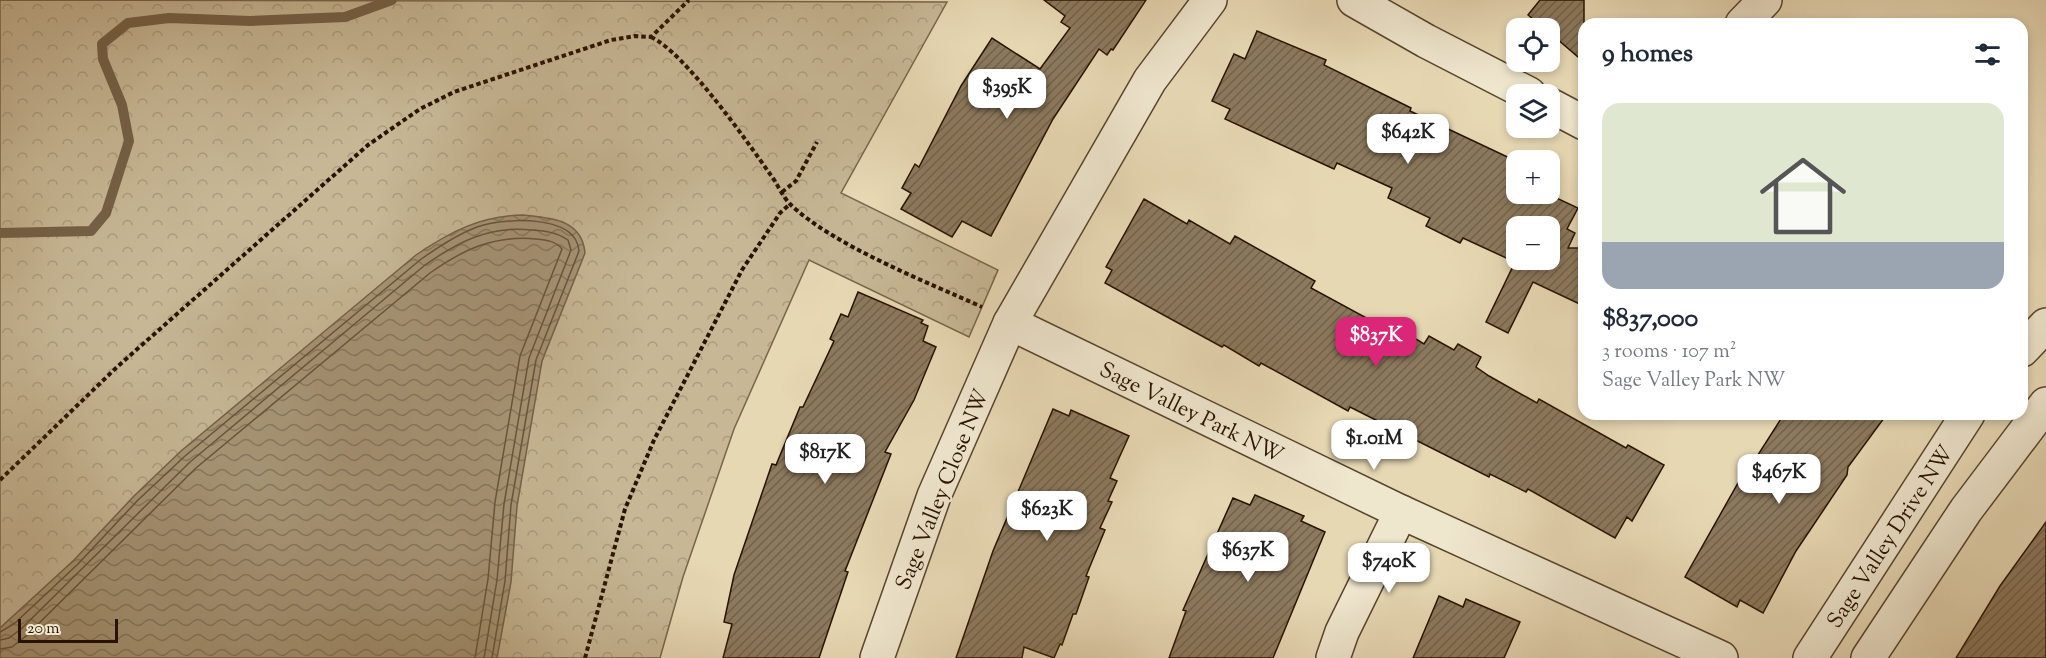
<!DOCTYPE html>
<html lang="en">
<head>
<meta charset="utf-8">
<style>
	:root { --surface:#fff; --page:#f2f2f3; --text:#1f2937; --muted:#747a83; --accent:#db2777 }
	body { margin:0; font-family:"Sorts Mill Goudy",serif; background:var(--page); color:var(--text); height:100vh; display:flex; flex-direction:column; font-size:22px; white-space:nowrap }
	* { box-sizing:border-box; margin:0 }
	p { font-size:20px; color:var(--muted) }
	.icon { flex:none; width:33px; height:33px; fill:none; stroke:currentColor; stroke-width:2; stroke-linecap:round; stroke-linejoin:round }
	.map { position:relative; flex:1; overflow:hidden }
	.sheet { position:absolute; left:1578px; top:18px; width:450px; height:402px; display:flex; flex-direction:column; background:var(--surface); border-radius:18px; box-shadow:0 3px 9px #0003 }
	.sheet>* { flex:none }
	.fabs { position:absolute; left:1506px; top:18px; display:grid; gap:12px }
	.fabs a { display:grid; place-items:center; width:54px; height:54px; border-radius:12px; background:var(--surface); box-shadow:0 3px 9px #0003; font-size:30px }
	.scale { position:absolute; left:18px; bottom:15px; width:100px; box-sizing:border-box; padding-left:6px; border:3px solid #291300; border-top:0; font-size:16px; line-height:21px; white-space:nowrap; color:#291300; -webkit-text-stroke:4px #efe6ce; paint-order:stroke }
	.price { position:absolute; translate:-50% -51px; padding:0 14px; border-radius:12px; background:#fff; color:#222; font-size:20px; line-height:39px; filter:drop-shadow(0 2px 3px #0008) }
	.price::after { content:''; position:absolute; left:50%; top:36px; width:18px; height:14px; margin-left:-9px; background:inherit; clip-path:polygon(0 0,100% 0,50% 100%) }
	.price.active { background:var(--accent); color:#fff }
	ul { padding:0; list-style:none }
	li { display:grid; align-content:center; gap:12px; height:318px; padding:0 24px }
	li span { display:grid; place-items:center; height:186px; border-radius:18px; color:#555 }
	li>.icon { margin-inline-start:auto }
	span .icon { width:108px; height:108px; fill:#fffc; stroke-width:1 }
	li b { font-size:26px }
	h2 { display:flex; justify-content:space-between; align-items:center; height:72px; padding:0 24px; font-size:26px }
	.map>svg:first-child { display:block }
</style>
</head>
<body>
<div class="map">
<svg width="2046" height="658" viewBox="0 0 2046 658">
	<defs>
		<pattern id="park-crowns" width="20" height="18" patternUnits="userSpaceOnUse" patternTransform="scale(1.5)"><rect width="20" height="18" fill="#c7b795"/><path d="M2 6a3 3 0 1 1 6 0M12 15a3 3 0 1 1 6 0" fill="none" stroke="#ab9c7f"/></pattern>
		<pattern id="water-waves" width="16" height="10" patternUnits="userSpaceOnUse" patternTransform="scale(1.5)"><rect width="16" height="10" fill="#a69577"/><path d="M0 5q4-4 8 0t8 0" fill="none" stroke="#87785f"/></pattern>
		<pattern id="building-hatch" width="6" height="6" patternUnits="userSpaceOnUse" patternTransform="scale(1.5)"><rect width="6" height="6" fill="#8c795e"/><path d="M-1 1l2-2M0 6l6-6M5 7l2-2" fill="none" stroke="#72624b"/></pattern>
	</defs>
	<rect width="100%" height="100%" fill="#e7d8b4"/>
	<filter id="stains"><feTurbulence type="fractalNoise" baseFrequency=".00333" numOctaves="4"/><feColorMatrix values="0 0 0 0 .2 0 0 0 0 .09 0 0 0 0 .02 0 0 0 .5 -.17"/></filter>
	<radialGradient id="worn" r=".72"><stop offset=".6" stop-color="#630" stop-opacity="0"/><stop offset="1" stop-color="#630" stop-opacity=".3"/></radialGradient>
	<polygon fill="url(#park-crowns)" stroke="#78654a" stroke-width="1.5" points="0,0 947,2 841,193 998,270 969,337 809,260 734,429 683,577 660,658 0,658"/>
	<path fill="url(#water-waves)" stroke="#746147" stroke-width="1.5" d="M523,215C551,218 582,219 585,253L542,361L517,506L511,582L497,658H0V628L74,560L134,496L181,451L416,255C451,231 481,216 523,215Z"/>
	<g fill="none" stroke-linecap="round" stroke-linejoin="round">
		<g stroke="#68543c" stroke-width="1.5">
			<path d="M0,632L15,623L78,564L138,500L185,456L420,260C438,247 456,235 477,227C503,218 576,213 579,251L536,360L511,505L505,581L492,658"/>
			<path d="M0,640L9,638L21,629L190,462L425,265C458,242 490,225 532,230C546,231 556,232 568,240L571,250L529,358L504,504L497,580L484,658"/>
			<path d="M0,649L12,647L26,636L196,468L430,273C464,249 494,235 536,239C546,240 556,241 562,249L520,356L495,502L488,579L475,658"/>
		</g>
		<polyline stroke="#746147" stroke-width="10" points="0,233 91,231 106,213 129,141 122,105 103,59 102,44 128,23 169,18 250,21 345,17 392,0"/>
	</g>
	<g fill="url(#building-hatch)" stroke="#291300" stroke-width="1.5" fill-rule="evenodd">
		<polygon points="1044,0 1146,0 1113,50 1111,49 1107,55 1099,49 1053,119 991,236 962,221 952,237 901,209 911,193 902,188 915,164 919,167 961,86 992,38 1040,69 1070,28 1061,22 1065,16"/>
		<polygon points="1540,0 1584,0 1584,62 1550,33 1550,28 1544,28 1528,15"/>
		<path d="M1257,31L1326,60L1324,65L1411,108L1410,111L1516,161V194H1548L1578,208L1567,229L1575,233L1568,248H1584V306L1533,282L1508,333L1486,322L1515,262L1463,238L1460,243L1426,226L1430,218L1388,198L1392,188L1337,163L1334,169L1225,119L1230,109L1212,101L1234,54L1245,59ZM1516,226H1550V260H1516Z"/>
		<polygon points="1144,199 1187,224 1189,220 1230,244 1235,236 1315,281 1311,288 1405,339 1408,334 1424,344 1429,336 1454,350 1458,344 1481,357 1476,367 1489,376 1537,403 1539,399 1626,448 1628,445 1664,465 1632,521 1627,517 1615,538 1528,489 1526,492 1490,474 1489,477 1350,407 1348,411 1261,363 1259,366 1224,345 1222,347 1105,283 1112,270 1106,267"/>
		<polygon points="858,292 923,320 921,323 928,326 923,341 936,347 914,400 885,452 891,454 845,571 848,572 819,658 723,658 732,624 724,622 734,575 772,464 776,465 800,407 803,407 834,341 830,339 841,314 848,317"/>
		<polygon points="1053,409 1069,416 1071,410 1129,436 1110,478 1117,481 1108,501 1112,502 1100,528 1105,530 1086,576 1089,577 1076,614 1073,614 1062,645 1060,644 1054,658 1024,647 1022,658 956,658 993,551"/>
		<polygon points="1784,414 1887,414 1848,467 1847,475 1796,551 1763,613 1740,600 1737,607 1685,577 1747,467 1749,469"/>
		<polygon points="1255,495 1304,516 1301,521 1325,532 1273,658 1169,658 1186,611 1183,610 1233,498 1250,505"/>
		<polygon points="2046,522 2046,658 1956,658 2000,586"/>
		<polygon points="1439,596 1463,607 1466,599 1520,622 1504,658 1413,658"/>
	</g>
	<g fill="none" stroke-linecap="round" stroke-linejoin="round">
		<g stroke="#58442d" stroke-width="36">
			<g id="minor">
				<polyline points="1354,0 1426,41 1529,94"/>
				<polyline points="1742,24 1765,0"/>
				<polyline points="1550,105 1584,123"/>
				<polyline points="1010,323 1401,512 1721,658"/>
				<polyline points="2022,350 2046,325"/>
				<polyline points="877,658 934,496 1010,323 1150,80 1210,0"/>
				<polyline points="1333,658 1342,632 1401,512"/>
				<polyline points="1810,658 1968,414"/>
				<polyline points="1868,658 1966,510 2046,404"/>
			</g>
		</g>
		<g stroke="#291300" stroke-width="4" stroke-dasharray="4.5 3" stroke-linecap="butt">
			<path d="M651,37C684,52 747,141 770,174C777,183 782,196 790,204C832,245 927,282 982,307"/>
			<polyline points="782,192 796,181 817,142"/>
			<polyline points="0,480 117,367 368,145 420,109 454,92 611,40 635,36 651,37 689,0"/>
			<polyline points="585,658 625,509 654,440 742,270 780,213 790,204"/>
		</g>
		<use href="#minor" stroke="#efe6ce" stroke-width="33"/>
	</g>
	<g text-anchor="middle" stroke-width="4.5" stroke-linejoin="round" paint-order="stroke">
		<g font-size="22" fill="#291300" stroke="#efe6ce">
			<text transform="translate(1192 411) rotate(26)" y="8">Sage Valley Park NW</text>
			<text transform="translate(941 489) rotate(-68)" y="8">Sage Valley Close NW</text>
			<text transform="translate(1889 536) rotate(-57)" y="8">Sage Valley Drive NW</text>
		</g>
	</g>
	<rect width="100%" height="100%" filter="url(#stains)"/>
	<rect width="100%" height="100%" fill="url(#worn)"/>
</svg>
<div class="fabs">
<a><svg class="icon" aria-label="locate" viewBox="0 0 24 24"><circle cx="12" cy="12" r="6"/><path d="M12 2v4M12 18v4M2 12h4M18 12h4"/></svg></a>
<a><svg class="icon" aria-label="layers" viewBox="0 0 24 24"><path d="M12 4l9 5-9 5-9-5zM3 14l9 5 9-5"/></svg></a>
<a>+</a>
<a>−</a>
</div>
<div class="scale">20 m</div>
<b class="price" style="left:1007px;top:120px">$395K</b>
<b class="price" style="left:1408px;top:165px">$642K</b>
<b class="price active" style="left:1376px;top:368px">$837K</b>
<b class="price" style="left:1374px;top:471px">$1.01M</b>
<b class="price" style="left:825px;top:485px">$817K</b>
<b class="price" style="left:1779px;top:505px">$467K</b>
<b class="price" style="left:1047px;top:542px">$623K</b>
<b class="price" style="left:1248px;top:583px">$637K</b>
<b class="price" style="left:1389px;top:594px">$740K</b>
<section class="sheet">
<h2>9 homes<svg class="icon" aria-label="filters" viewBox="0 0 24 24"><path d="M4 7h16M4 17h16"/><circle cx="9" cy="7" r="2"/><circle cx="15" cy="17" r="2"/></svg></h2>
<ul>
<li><span style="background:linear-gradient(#dfe7d0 75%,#9aa5b1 0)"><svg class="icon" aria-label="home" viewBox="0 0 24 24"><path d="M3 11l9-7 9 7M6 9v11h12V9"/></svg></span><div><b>$837,000</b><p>3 rooms · 107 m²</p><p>Sage Valley Park NW</p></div></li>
</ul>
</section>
</div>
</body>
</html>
